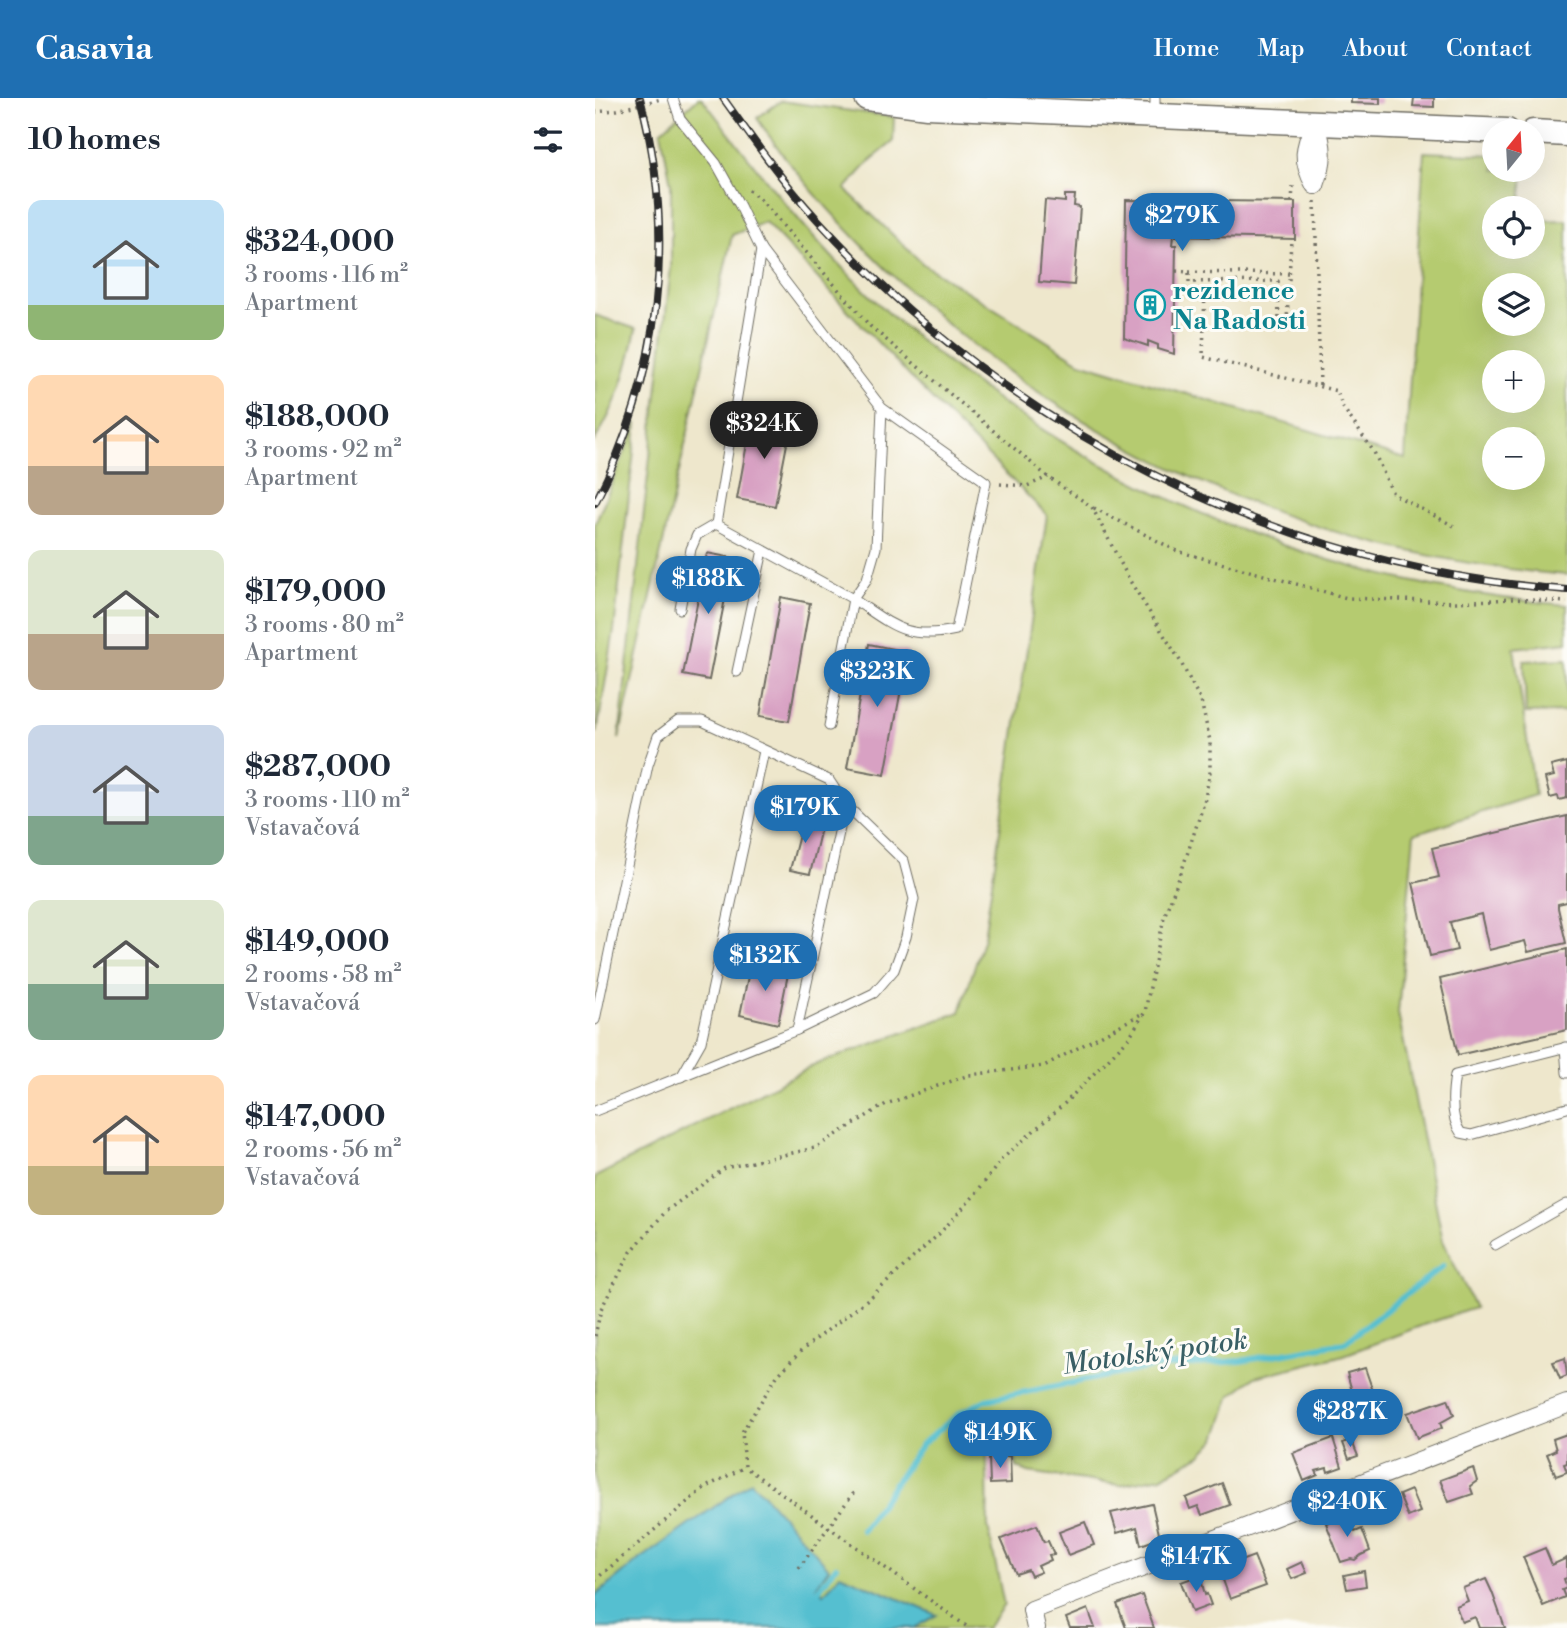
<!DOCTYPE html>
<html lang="en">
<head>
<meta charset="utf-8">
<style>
	:root { --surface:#fff; --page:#f6f6f7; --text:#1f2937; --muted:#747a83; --accent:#1f6fb2 }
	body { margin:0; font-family:"Libre Bodoni",serif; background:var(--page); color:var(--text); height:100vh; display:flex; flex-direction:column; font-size:26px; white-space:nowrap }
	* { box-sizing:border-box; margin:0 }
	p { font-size:23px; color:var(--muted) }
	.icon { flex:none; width:38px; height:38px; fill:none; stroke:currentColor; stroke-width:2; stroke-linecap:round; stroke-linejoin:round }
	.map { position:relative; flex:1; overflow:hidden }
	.drawer { display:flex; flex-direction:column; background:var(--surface); width:595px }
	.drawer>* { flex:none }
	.needle { width:46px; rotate:18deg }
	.fabs { position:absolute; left:887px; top:21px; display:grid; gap:14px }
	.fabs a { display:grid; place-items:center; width:63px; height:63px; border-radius:50%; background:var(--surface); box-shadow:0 7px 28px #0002; font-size:35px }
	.price { position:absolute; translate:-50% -60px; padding:0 16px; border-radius:24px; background:var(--accent); color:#fff; font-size:23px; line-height:46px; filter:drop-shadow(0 2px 4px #0008) }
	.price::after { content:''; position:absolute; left:50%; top:42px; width:21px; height:16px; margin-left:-10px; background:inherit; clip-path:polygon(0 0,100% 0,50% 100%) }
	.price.current { background:#222; color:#fff }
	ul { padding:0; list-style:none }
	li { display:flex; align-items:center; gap:21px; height:175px; padding:0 28px }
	li span { display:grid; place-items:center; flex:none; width:196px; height:140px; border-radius:14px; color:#555 }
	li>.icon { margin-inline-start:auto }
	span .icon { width:84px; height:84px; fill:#fffc; stroke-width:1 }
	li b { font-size:30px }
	h2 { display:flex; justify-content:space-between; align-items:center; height:84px; padding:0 28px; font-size:30px }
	header { display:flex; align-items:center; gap:42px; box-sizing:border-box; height:98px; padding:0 35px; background:var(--accent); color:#fff }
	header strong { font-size:33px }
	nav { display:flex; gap:38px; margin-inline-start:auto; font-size:24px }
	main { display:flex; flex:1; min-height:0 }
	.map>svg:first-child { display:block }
</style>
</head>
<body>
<header>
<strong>Casavia</strong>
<nav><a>Home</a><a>Map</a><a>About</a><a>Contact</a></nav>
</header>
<main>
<section class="drawer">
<h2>10 homes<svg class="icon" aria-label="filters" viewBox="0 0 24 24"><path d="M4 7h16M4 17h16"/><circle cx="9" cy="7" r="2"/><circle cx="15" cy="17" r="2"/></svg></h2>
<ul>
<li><span style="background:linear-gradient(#bfe0f5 75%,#8fb573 0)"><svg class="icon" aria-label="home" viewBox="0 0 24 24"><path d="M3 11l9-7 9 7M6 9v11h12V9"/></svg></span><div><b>$324,000</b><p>3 rooms · 116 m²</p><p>Apartment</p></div></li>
<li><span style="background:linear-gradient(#ffd9b3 65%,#b9a48a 0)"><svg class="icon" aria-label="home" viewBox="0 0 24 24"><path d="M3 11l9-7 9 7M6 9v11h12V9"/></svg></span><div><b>$188,000</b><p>3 rooms · 92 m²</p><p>Apartment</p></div></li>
<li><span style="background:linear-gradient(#dfe7d0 60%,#b9a48a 0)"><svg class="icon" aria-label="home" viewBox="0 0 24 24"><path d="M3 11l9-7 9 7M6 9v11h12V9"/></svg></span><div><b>$179,000</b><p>3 rooms · 80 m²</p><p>Apartment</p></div></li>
<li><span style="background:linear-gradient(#c9d6e8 65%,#7fa58c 0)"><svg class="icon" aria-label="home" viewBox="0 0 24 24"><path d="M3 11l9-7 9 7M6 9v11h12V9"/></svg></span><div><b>$287,000</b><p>3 rooms · 110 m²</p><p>Vstavačová</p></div></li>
<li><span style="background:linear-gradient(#dfe7d0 60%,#7fa58c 0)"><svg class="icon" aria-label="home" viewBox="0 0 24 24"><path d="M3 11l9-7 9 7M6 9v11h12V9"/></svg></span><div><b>$149,000</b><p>2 rooms · 58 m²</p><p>Vstavačová</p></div></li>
<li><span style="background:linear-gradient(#ffd9b3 65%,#c2b280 0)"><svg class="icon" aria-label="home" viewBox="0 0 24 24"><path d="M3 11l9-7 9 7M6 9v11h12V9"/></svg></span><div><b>$147,000</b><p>2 rooms · 56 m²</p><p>Vstavačová</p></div></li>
</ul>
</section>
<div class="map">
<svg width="972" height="1530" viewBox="0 0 972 1530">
	<rect width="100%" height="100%" fill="#fdfcf7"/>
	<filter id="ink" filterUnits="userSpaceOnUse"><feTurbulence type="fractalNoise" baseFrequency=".0143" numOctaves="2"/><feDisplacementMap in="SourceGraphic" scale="14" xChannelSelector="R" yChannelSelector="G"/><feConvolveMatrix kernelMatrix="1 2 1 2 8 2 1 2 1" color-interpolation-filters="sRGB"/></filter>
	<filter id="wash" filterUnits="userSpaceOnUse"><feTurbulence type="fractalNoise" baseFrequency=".00686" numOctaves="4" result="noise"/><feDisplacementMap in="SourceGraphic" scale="28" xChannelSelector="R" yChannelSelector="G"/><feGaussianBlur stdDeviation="1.57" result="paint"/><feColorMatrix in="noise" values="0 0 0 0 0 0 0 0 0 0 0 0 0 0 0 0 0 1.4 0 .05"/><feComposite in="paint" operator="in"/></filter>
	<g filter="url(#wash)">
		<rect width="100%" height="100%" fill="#eee7cc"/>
		<g fill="#b5cb6f" stroke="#707b4d" stroke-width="2" fill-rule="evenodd">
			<path d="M103,0H107C166,77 225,154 298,219C486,386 722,486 972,507V544L919,550L940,697L819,736L803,915L848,1143L880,1210L831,1226L749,1257L660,1279L636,1297L621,1341L606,1357L566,1379L524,1387L433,1374L422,1369L411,1315L391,1313L393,1429L409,1507L392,1530H0V1079L222,966L365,914L389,839L452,417L321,285L170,124L137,137L24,641L76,168V86L66,33Z"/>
			<path d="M186,3L299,19L298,44L276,62L250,91L328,166L485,264L810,361L829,54L899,57L900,72H928L926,110H900V149H938V123L972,122V477C716,457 473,348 289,169C242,123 198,75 162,20ZM900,187H938V226H900ZM938,264V303H900V264ZM938,341V380H900V341Z"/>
			<path d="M0,217L41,231C33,271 22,308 0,342Z"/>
			<polygon points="42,325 19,532 2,635 0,426"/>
			<polygon points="972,561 972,614 931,615 929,563"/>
		</g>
		<polygon fill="#54bfd0" stroke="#40757e" stroke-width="2" points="156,1383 234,1470 221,1489 229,1496 245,1476 342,1517 319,1530 0,1530 0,1498 44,1462"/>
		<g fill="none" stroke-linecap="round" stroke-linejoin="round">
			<g stroke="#54bfd0" stroke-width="6">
				<polyline points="267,1432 327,1346 364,1316 391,1302 557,1269 646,1263 750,1244 848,1168"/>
				<polyline points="220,1497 241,1468"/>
			</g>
		</g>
		<g id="blocks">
			<g fill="#d8a1c3">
				<polygon points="756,0 785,0 785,6 756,5"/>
				<polygon points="819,0 839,0 839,9 818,8"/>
				<polygon points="470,97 480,97 479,108 485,109 479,187 444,184 450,102 470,104"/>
				<polygon points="531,102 700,104 700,141 578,138 577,147 581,147 579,256 563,251 563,247 553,243 553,248 529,240"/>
				<polygon points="157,318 196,325 180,408 142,401"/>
				<polygon points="112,455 138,460 114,582 88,577"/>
				<polygon points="186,499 215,505 194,623 165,618"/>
				<polygon points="274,546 313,554 290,677 252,670"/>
				<polygon points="972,664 972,700 964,702 963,698 955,700 950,680 959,678 956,668"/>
				<polygon points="972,718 972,804 963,806 963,810 971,845 933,854 930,843 894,852 886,816 855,824 862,852 835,858 818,785 844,779 837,750"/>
				<polygon points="199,719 227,726 215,776 195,772 205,733 196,730"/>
				<polygon points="972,851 972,932 863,957 845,881"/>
				<polygon points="156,864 194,871 183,926 145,917"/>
				<polygon points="970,1260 972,1278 965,1281 958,1264"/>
				<polygon points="770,1270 778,1293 782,1292 786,1307 762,1312 752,1275"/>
				<polygon points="853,1301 859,1317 845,1325 847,1330 822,1340 812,1315"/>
				<polygon points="972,1336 972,1365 969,1366 972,1374 961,1378 952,1356 961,1352 958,1341"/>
				<polygon points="738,1340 747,1369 733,1374 732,1370 721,1373 723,1377 709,1383 698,1355"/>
				<polygon points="756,1341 763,1358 754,1361 748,1345"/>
				<polygon points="415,1358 416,1385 395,1386 394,1359"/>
				<polygon points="878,1370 882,1383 875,1388 878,1396 854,1404 845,1382"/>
				<polygon points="627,1385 635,1407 607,1417 603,1408 595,1411 591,1400"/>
				<polygon points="816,1392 825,1414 813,1419 804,1397"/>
				<polygon points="557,1406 565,1440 546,1447 542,1429 522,1435 516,1415"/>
				<polygon points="753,1416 760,1434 767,1431 775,1453 766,1457 760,1462 756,1461 746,1464 731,1425"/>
				<polygon points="490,1424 499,1447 473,1457 464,1434"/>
				<polygon points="442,1427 449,1444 453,1443 459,1456 454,1457 456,1462 443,1468 446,1474 436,1478 433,1472 421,1476 406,1441"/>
				<polygon points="950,1450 957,1467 972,1460 972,1480 969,1481 972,1490 967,1492 970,1499 948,1508 928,1459"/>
				<polygon points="659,1458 671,1488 635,1501 624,1471"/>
				<polygon points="707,1464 712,1475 697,1481 692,1471"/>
				<polygon points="769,1473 771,1488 752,1491 749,1477"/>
				<polygon points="605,1477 610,1497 612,1496 616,1507 597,1514 586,1484"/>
				<polygon points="891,1481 897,1494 910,1530 884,1530 880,1519 867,1524 861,1508 873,1503 868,1490"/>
				<polygon points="547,1497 559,1530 531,1530 522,1506"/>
				<polygon points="493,1511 500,1530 475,1530 471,1520"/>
			</g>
		</g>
	</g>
	<g filter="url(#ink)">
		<use href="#blocks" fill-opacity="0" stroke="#6f6d63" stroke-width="2"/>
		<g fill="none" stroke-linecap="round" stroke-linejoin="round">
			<g stroke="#6f6d63" stroke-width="11">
				<g id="service">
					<path d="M78,0L85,21L121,65L145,108L166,152L287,310L391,384L361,532C310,542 299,528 258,501L272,481L281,450L287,310"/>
					<polyline points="560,16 560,0"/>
					<polyline points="166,152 121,426 258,501 234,628"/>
					<polyline points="85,511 96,451 102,437 121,426"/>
					<polyline points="142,574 168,452"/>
					<polyline points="0,922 53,667 63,638 83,623 107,623 234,682 250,706 202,932"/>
					<polyline points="970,949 972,975"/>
					<path d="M972,949L860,977C857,995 855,1020 866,1035L876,1037L972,1010"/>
					<polyline points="86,979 106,944 169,653"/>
					<polyline points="0,1013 202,932 279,895 299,872 311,839 319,801 309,763 250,706"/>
					<polyline points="900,1147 972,1106"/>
				</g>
			</g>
			<g stroke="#6f6d63" stroke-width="20">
				<g id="minor">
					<path d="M720,87C706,62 709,50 720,25"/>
					<path d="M720,87C729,63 729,49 720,25"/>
					<polyline points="441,1530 437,1512 972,1306"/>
				</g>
			</g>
			<g stroke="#6f6d63" stroke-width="27">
				<g id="secondary">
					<polyline points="272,0 332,8 912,33"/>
					<polyline points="938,34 972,36"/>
				</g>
			</g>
			<g stroke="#6f6d63" stroke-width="3.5" stroke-dasharray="2 5" stroke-linecap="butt">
				<polyline points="0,14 22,12 66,1"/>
				<polyline points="154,92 166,102 275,228 453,379 497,409 535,483 584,561 606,603 615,643 615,674 609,705 586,775 569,819 550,914 533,941 470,1005 407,1061 378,1099 345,1135 278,1197 207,1252 182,1278 147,1334 150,1369 374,1530"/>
				<polyline points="720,103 725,288"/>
				<polyline points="697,104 698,88"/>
				<polyline points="581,173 594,174 594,184 683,183 684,224 692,224 696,141"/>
				<polyline points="594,174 694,176"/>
				<polyline points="610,190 608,259 742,293 747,308 779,354 798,396 859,428"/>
				<polyline points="405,386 432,388 453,379"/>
				<polyline points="499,410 582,453 752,500 862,504 917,501 972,504"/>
				<polyline points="0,1238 6,1211 36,1154 71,1113 130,1070 220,1050 291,1006 374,977 449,968 548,915"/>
				<polyline points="204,1470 259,1394"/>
				<polyline points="0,1482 109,1390 150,1369"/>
			</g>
			<use href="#service" stroke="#fff" stroke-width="9"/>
			<use href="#minor" stroke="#fff" stroke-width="18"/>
			<use href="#secondary" stroke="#fff" stroke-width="24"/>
			<g stroke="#2b2b2b" stroke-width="8">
				<g id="rail">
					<path d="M128,0C158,42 188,84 222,121C416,335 684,469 972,492"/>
					<path d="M0,405C65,279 82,136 45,0"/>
				</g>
			</g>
			<use href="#rail" stroke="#fdfcf7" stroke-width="5" stroke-dasharray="16" stroke-linecap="butt"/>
		</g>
	</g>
	<defs>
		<g id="building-ring" transform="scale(1.575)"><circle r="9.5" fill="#fdfcf7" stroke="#0f9aa8" stroke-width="1.5"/><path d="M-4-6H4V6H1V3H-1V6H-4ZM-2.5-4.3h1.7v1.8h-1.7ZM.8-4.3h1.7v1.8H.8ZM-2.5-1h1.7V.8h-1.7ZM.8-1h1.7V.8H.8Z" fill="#0f9aa8"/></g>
	</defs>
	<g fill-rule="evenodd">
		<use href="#building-ring" x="555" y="207"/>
	</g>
	<g text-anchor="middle" stroke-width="6" stroke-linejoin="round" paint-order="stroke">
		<g font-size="26" font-weight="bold" fill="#0d838f" stroke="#fdfcf7" text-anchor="start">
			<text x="578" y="201">rezidence<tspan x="578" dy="30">Na Radosti</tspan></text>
		</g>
		<g font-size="28" font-style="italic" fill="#395f65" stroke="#fdfcf7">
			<text transform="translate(560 1253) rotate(-8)" y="10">Motolský potok</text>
		</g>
	</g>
</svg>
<div class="fabs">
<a><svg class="needle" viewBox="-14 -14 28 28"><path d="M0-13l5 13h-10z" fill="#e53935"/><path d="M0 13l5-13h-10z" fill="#747a83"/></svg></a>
<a><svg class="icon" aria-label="locate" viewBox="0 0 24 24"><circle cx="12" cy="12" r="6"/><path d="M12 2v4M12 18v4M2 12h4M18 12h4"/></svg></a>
<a><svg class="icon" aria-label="layers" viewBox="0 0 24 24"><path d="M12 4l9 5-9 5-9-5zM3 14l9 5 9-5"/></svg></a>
<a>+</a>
<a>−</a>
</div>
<b class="price" style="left:587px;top:155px">$279K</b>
<b class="price current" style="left:169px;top:363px">$324K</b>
<b class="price" style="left:113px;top:518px">$188K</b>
<b class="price" style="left:282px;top:611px">$323K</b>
<b class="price" style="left:210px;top:747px">$179K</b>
<b class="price" style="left:170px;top:895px">$132K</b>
<b class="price" style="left:755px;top:1351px">$287K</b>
<b class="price" style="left:405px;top:1372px">$149K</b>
<b class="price" style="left:752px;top:1441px">$240K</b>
<b class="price" style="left:601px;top:1496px">$147K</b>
</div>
</main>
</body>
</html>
